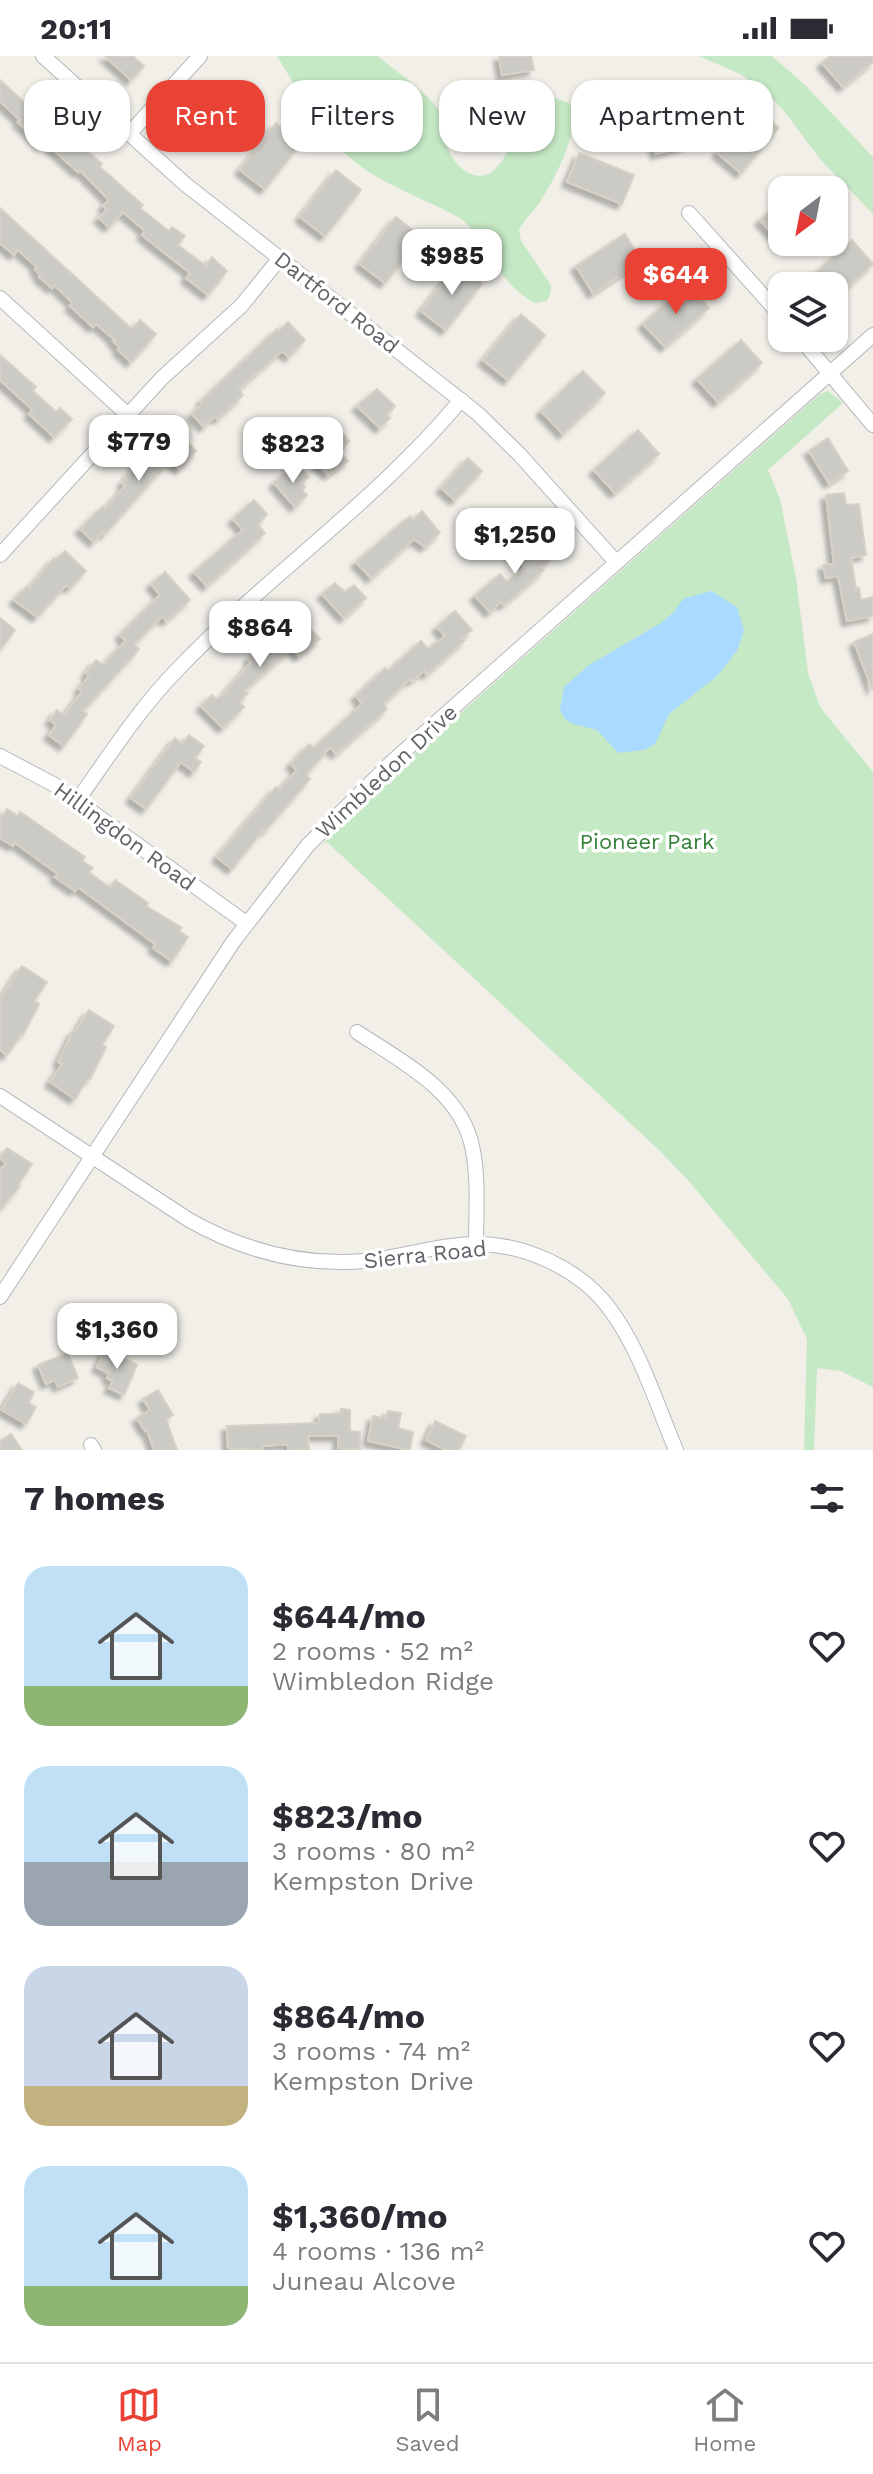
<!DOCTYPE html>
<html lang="en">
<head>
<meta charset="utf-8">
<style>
	:root { --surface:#fff; --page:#f7f7f7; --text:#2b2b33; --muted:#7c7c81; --line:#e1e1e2; --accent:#ea4335 }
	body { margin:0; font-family:"Work Sans",sans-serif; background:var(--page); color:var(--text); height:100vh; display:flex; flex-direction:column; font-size:30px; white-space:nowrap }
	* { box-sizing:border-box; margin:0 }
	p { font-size:26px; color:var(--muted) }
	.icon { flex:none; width:44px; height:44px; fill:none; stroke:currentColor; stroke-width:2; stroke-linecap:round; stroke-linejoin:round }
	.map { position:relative; height:1394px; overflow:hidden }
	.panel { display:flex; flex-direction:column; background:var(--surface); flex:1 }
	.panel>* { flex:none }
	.top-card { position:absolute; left:24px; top:24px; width:826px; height:72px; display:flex; gap:16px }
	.needle { width:52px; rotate:212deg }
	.buttons { position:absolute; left:768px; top:120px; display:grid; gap:16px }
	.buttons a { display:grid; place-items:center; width:80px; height:80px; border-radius:16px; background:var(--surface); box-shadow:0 2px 6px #0004; font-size:40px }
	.price { position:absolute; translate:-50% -68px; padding:0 18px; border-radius:16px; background:#fff; color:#222; font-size:26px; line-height:52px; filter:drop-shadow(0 2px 4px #0008) }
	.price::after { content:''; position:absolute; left:50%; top:48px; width:24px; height:18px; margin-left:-12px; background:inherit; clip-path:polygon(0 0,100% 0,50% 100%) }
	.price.selected { background:var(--accent); color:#fff }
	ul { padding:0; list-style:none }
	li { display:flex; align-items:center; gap:24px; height:200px; padding:0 24px }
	li span { display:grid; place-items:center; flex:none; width:224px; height:160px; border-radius:24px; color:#555 }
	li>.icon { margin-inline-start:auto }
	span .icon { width:96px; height:96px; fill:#fffc; stroke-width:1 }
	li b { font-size:34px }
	h2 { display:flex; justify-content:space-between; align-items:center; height:96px; padding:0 24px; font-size:34px }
	.tag { padding:0 28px; border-radius:24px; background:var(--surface); box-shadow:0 2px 6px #0004; font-size:28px; line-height:72px }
	.tag.selected { background:var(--accent); color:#fff }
	.status { display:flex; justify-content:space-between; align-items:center; height:56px; padding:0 40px; background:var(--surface); direction:ltr }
	.status svg { height:22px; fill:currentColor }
	.tab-bar { display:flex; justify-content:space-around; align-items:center; height:112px; border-top:2px solid var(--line); background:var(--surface); font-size:22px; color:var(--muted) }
	.tab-bar a { display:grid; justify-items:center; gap:4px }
	.tab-bar .selected { color:var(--accent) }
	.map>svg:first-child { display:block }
</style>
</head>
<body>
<div class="status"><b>20:11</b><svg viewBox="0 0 49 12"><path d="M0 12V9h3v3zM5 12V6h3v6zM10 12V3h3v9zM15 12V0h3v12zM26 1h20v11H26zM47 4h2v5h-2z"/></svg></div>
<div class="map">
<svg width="873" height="1394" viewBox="0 0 873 1394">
	<defs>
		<filter id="shadow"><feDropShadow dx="-5" dy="5" stdDeviation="2" flood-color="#0004"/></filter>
	</defs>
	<rect width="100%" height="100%" fill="#f1efe8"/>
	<g fill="#c5e8c5">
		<path d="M277,0H378C396,16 419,30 434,48C446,62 443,79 449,95C457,114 480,130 496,112C516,92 521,50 552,41L569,47C584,68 555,122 542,143C535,154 525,162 519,174L521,185L551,229V236L547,245L535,247C494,225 491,186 460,162C425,143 386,130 355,106C325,82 297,33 277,0Z"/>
		<polygon points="699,0 772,0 805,29 873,101 873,158 820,103 784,55 765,35 740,18"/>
		<polygon points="828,335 843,347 768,414 780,443 796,522 808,617 820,651 873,716 873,1331 841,1315 817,1312 814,1394 804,1394 807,1283 788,1243 687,1123 659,1094 327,786 321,790 393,717 820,338"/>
	</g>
	<polygon fill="#aadaff" points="711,535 737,551 744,574 737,595 717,620 669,658 655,688 644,694 618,697 597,674 573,668 565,663 560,654 564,631 589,609 661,567 674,556 683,543"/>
	<g fill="#cccac5" stroke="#d6d1c6" stroke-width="2" filter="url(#shadow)">
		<polygon points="105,0 133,0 144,10 131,24"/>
		<polygon points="499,0 531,0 534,14 502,19"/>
		<polygon points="830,0 873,0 873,6 843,31 822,7"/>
		<polygon points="0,24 45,65 48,61 83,91 102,108 100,111 143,149 140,152 169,175 172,171 185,180 178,189 206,210 212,201 227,215 208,239 186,222 190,217 142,179 145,175 123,156 109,171 99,162 107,153 103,150 109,144 80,114 78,116 45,86 42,89 18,66 20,64 0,45"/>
		<polygon points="672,33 687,90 656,98 641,41"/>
		<polygon points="755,52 779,72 741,117 717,97"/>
		<polygon points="276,67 301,87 265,133 240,114"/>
		<polygon points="579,97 634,119 622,148 567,126"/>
		<polygon points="336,114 361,134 325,180 300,161"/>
		<polygon points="782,145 782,189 760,164"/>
		<polygon points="0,152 132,273 140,264 156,278 131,306 118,294 120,292 113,285 115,284 96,268 93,271 70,250 73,247 54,229 52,232 39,221 40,219 35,213 37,211 18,194 14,199 0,187"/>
		<polygon points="396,161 421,181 385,227 360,208"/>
		<polygon points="625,178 642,205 593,237 576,210"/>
		<polygon points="852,184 873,208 834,243 834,230 814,230 808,224"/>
		<polygon points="457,208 482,228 446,274 421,255"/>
		<polygon points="687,228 709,252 665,291 643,268"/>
		<polygon points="521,258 545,279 508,324 483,304"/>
		<polygon points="288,266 305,284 289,301 282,295 239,333 243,339 218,363 215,360 204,371 192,358 203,347 201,345 277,273 279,275"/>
		<polygon points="741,284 762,307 718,346 697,323"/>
		<polygon points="0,299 36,331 33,335 56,356 60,352 72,363 54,381 29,358 33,354 0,324"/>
		<polygon points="583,315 605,337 563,378 541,355"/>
		<polygon points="377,333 395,350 387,359 390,362 380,372 357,350"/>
		<polygon points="336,370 349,385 340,396 348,405 328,419 316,406 323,400 314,390"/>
		<polygon points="638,374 659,398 615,437 594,414"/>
		<polygon points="175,375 196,395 180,413 170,404 105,478 103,476 94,486 80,473 103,450 105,453 125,430 122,427 130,417 163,382 166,384"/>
		<polygon points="828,382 848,415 829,427 809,395"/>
		<polygon points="468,402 482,415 455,444 441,432"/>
		<polygon points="296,407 309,421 302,427 305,431 302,434 307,439 295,451 274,427"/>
		<polygon points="844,437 846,449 859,448 866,499 851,502 856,533 859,532 861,544 873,541 873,560 847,565 838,520 826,522 823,509 834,508 826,439"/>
		<polygon points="254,444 267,458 258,469 265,477 207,530 194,516 243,474 233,463"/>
		<polygon points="422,455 440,477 425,491 414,483 371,522 356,506 410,460 413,464"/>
		<polygon points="531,481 551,503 541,511 544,514 533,524 504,549 501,546 490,556 475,540 500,518 507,526 525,511 513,497"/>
		<polygon points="65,495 86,515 70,532 66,529 37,561 14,544 27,530 29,533 54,502 56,504"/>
		<polygon points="165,516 190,544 166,565 162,560 142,580 134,589 139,593 83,655 87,658 64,690 49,679 56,669 50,664 57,654 64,660 82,635 79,633 89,620 86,617 96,604 103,609 126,585 120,579 160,539 151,528"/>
		<polygon points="335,527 345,536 354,529 366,542 344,562 322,538"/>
		<polygon points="455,555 472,574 462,582 465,584 427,618 424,615 412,625 410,623 383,648 387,653 336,698 330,691 306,719 310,723 265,775 263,774 232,813 217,801 276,731 279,734 297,714 291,708 309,688 314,692 362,648 356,640 385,612 388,615 421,585 428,593 445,580 437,571"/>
		<polygon points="0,562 15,574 0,594"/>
		<polygon points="300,562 320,583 299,600 292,592 245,634 248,637 239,646 244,651 223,672 201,650 212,639 216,643 223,639 251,606 248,603 289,567 292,570"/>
		<polygon points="873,578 873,632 872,633 854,586"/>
		<polygon points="189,679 204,690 195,702 201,706 194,716 181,706 146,753 131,742 175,682 182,688"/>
		<polygon points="7,753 18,760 20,756 32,764 85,801 82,805 93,812 89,816 110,832 115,824 148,847 146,850 182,872 179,875 188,881 172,905 153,892 155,888 78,831 75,835 55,821 58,818 15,787 13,790 0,782 0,765"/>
		<polygon points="22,910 47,926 34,945 39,948 23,979 21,978 7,999 0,994 0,943"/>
		<polygon points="89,954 114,970 102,989 106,991 90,1023 88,1022 75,1043 50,1026 62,1008 58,1006 73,975 75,976"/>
		<polygon points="7,1092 32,1108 18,1129 20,1130 0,1154 0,1114 6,1107 0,1102"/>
		<polygon points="105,1293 137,1309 124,1339 109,1332 113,1325 107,1322 109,1318 97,1311"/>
		<polygon points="68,1297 78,1322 58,1331 55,1324 46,1328 38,1309"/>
		<polygon points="18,1327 34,1336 29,1347 36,1351 26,1368 2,1354"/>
		<polygon points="158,1334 173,1359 166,1363 177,1394 154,1394 147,1374 145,1375 137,1362 150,1354 143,1343"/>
		<polygon points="341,1353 350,1354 350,1375 360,1376 360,1393 338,1392 339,1380 308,1380 309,1393 288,1394 288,1388 263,1390 263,1394 228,1392 227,1370 319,1367 320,1358 341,1358"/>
		<polygon points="388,1355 401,1357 398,1372 413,1376 410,1394 368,1385 373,1360 386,1363"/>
		<polygon points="435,1365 466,1380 459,1394 446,1394 426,1384"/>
		<polygon points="11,1378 22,1394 0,1394 0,1386"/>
	</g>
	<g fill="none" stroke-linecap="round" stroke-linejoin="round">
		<g stroke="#b5b8bc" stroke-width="16">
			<g id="minor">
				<polyline points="43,0 185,128 477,357 519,398 616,506"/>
				<polyline points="129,78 200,0"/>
				<polyline points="689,157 782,261"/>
				<polyline points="0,242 128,359"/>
				<polyline points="800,282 873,369"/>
				<polyline points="0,499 162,322 241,250 280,202"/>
				<polyline points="0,700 53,728 246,867"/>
				<path d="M77,745C109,700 139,653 177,614C268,519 377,445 461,344"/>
				<path d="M357,976C400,1005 460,1034 472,1090C479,1121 476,1156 476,1188"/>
				<path d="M0,1040L189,1164C237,1191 289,1207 345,1206C389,1206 433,1188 477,1188C525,1188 580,1213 609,1252C640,1293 656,1347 676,1394"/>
				<polyline points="0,1241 233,886 308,789 394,704 873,279"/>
				<polyline points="91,1389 94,1394"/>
			</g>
		</g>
		<use href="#minor" stroke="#fff" stroke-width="14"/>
	</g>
	<g text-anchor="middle" stroke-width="7" stroke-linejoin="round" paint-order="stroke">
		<g font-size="22" fill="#5f6368" stroke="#fff">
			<text transform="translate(337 246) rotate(38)" y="8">Dartford Road</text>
			<text transform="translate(386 715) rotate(-43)" y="8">Wimbledon Drive</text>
			<text transform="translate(125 780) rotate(36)" y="8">Hillingdon Road</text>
			<text transform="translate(425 1198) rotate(-6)" y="8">Sierra Road</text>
		</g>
		<g font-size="22" fill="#348238" stroke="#fff">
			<text x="647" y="793">Pioneer Park</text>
		</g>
	</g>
</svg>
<div class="buttons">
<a><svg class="needle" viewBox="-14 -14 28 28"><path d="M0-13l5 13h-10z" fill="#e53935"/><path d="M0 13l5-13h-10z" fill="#7c7c81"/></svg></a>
<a><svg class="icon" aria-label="layers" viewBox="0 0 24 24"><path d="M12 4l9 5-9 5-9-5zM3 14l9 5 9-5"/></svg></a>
</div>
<b class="price" style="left:452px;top:241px">$985</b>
<b class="price selected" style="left:676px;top:260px">$644</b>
<b class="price" style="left:139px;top:427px">$779</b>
<b class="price" style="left:293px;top:429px">$823</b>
<b class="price" style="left:515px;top:520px">$1,250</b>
<b class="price" style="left:260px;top:613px">$864</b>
<b class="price" style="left:117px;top:1315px">$1,360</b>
<div class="top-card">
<a class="tag">Buy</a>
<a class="tag selected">Rent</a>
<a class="tag">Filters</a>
<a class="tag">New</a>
<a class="tag">Apartment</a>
</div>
</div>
<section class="panel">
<h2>7 homes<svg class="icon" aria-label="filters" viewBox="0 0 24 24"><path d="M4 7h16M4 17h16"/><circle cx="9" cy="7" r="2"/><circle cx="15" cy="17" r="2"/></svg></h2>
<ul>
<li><span style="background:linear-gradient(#bfe0f5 75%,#8fb573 0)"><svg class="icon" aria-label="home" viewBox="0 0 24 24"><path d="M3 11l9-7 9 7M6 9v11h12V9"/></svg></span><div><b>$644/mo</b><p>2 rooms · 52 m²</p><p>Wimbledon Ridge</p></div><svg class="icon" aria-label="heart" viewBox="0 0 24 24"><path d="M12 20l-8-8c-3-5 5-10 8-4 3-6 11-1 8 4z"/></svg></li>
<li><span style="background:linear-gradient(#bfe0f5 60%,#9aa5b1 0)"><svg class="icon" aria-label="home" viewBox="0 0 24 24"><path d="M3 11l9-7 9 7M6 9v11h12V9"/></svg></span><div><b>$823/mo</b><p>3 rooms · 80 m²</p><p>Kempston Drive</p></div><svg class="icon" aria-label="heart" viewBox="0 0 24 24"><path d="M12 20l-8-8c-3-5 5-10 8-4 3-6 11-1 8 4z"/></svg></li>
<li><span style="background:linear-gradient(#c9d6e8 75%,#c2b280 0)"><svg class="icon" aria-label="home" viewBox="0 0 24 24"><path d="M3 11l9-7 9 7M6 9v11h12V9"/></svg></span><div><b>$864/mo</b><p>3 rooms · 74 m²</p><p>Kempston Drive</p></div><svg class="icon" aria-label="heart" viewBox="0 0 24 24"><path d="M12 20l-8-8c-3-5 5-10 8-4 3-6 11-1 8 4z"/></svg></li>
<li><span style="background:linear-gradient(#bfe0f5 75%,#8fb573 0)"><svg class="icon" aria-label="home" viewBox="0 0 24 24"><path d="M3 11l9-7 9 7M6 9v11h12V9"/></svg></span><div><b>$1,360/mo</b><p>4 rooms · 136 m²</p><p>Juneau Alcove</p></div><svg class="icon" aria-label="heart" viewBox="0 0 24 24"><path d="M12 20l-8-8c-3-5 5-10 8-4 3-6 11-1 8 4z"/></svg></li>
</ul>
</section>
<nav class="tab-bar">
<a class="selected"><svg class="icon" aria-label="map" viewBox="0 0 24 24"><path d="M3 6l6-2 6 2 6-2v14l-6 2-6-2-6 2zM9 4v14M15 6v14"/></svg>Map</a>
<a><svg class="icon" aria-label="saved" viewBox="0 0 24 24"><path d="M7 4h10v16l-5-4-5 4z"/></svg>Saved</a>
<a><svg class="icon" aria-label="home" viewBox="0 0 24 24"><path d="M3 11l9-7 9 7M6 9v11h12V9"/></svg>Home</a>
</nav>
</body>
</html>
